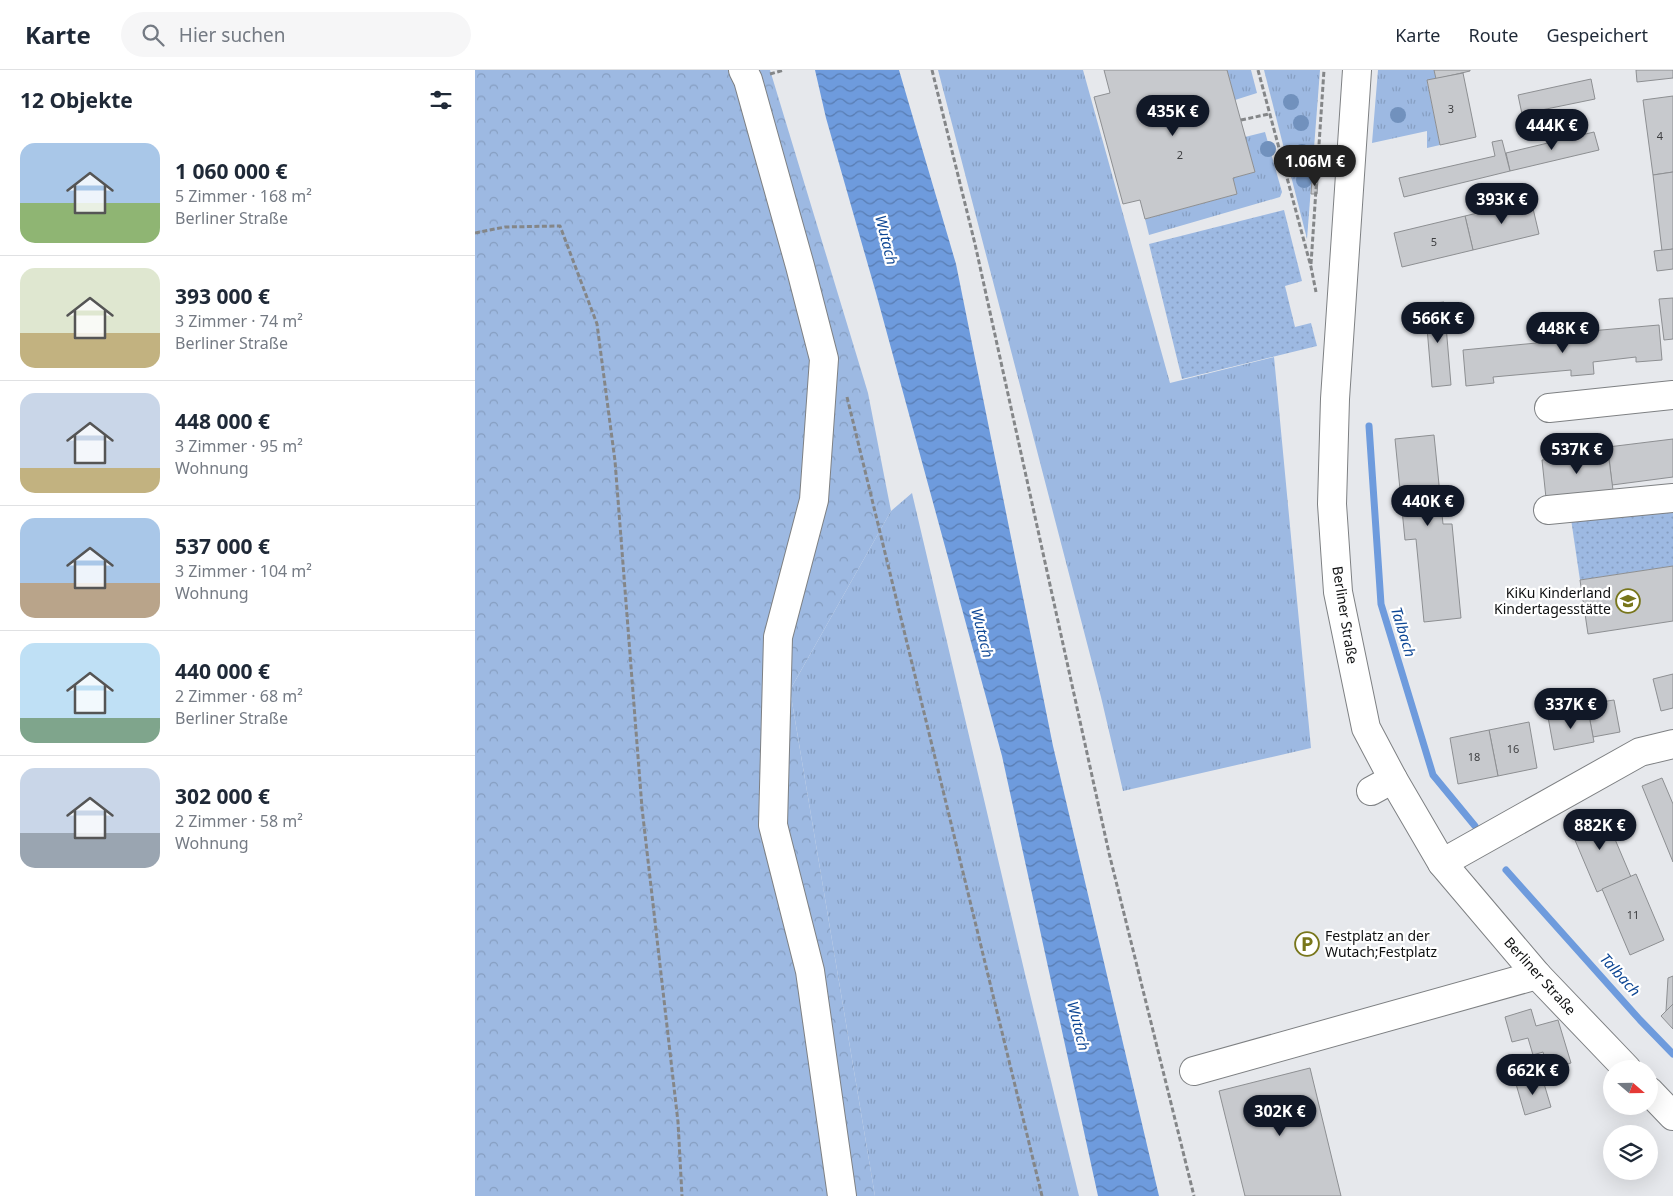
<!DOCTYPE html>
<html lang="de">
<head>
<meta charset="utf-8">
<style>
	:root { --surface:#fff; --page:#f6f6f7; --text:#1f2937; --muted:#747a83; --line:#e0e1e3; --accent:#111827 }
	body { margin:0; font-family:"Noto Sans",sans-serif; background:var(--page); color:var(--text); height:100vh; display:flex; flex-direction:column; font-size:19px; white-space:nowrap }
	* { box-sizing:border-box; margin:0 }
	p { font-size:16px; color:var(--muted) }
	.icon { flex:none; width:28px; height:28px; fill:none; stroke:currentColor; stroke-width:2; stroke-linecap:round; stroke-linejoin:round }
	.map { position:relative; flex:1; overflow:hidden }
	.side { display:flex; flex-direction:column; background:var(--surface); width:475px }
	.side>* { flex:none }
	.needle { width:32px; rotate:110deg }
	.fabs { position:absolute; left:1128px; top:990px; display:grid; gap:10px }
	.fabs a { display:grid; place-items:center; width:55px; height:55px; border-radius:50%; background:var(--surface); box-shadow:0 5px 20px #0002; font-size:25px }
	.price { position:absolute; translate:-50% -42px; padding:0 11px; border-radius:18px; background:var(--accent); color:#fff; font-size:16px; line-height:32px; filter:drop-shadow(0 1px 2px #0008) }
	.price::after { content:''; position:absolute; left:50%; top:30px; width:15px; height:11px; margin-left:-8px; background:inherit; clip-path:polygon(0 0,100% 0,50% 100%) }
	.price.selected { background:#222; color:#fff }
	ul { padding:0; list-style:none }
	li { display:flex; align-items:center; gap:15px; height:125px; padding:0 20px }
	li+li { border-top:1px solid var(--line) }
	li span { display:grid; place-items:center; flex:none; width:140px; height:100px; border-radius:15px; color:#555 }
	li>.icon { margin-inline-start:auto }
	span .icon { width:60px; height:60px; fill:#fffc; stroke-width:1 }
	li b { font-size:21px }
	h2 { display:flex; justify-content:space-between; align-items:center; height:60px; padding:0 20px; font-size:21px }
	header { display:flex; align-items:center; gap:30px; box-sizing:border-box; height:70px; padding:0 25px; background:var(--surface); border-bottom:1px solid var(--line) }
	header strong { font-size:24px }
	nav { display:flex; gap:28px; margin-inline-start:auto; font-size:18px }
	.search { width:350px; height:45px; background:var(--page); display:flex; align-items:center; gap:12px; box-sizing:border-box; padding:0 18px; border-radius:28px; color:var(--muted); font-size:19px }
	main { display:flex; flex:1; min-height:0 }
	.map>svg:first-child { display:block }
</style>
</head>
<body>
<header>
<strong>Karte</strong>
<div class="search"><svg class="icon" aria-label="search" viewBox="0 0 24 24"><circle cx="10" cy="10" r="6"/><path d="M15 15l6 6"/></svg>Hier suchen</div>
<nav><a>Karte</a><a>Route</a><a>Gespeichert</a></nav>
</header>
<main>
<section class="side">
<h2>12 Objekte<svg class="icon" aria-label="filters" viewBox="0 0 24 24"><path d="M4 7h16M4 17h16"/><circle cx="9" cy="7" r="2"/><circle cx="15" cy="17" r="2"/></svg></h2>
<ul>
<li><span style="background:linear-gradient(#a9c7e8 60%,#8fb573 0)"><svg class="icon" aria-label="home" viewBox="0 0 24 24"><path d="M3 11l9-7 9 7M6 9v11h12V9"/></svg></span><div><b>1 060 000 €</b><p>5 Zimmer · 168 m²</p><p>Berliner Straße</p></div></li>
<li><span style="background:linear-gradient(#dfe7d0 65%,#c2b280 0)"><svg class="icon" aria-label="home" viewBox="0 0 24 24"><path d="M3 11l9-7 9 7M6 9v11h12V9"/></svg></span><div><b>393 000 €</b><p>3 Zimmer · 74 m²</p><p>Berliner Straße</p></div></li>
<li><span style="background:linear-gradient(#c9d6e8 75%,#c2b280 0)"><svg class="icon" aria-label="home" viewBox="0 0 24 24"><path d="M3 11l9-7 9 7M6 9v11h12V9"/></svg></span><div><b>448 000 €</b><p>3 Zimmer · 95 m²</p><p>Wohnung</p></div></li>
<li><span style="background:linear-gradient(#a9c7e8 65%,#b9a48a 0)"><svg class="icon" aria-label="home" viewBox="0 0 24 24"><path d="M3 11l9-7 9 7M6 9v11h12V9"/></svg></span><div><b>537 000 €</b><p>3 Zimmer · 104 m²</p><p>Wohnung</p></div></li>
<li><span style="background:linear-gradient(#bfe0f5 75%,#7fa58c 0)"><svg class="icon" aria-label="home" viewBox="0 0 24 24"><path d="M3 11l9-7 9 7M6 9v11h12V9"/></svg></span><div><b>440 000 €</b><p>2 Zimmer · 68 m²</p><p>Berliner Straße</p></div></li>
<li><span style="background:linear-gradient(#c9d6e8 65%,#9aa5b1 0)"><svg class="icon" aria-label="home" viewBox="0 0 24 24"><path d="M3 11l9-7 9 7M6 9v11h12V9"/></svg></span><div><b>302 000 €</b><p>2 Zimmer · 58 m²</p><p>Wohnung</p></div></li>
</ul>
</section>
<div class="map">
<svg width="1198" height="1126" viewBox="0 0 1198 1126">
	<defs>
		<pattern id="grass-tufts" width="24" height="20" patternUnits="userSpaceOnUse" patternTransform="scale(1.25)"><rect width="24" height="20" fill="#9db9e2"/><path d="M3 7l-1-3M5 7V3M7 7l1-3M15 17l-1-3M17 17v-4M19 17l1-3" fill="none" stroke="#869ec1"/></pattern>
		<pattern id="forest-crowns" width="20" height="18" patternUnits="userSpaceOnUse" patternTransform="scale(1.25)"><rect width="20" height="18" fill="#9db9e2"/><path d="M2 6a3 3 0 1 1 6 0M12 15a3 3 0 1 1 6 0" fill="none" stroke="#869ec1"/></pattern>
		<pattern id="park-dots" width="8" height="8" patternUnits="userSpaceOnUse" patternTransform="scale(1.25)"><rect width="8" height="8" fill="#9db9e2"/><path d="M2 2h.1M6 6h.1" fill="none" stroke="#869ec1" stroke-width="1.8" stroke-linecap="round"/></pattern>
		<pattern id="water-waves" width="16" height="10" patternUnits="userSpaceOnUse" patternTransform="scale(1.25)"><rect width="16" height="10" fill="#6e9bdd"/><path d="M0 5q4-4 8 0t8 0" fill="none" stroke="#597db2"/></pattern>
	</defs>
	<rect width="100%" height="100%" fill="#e6e8ec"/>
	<g fill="url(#grass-tufts)">
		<polygon points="463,0 608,0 695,313 799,287 836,678 648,721 626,627"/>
		<polygon points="752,0 776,0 782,23 760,30"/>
		<polygon points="789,0 845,0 832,169"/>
		<polygon points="903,0 959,0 961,9 952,11 965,75 952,78 952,61 897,73"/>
		<polygon points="790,62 807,122 805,127 674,165 670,149 762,124 758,108 780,102 770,67"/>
		<polygon points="437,423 550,904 604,1126 400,1126 315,620 416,441"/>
	</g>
	<polygon fill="url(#forest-crowns)" points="0,0 295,0 393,323 416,441 315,620 400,1126 0,1126"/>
	<g fill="url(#park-dots)">
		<polygon points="809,140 827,211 810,216 820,257 836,253 842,276 707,309 674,174"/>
		<polygon points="1198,441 1198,496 1105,510 1096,449"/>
	</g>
	<polygon fill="url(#water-waves)" points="340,0 424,0 481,194 578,676 684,1126 623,1126 527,686 401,223 351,48"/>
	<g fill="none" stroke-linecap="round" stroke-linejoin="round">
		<g stroke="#6e9bdd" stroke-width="7">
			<polyline points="894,356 906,534 958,705 1000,756"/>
			<polyline points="1031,800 1165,950 1198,984"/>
		</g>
	</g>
	<g fill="#c7c9cd" stroke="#8d8f92">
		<polygon points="629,0 752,0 780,102 758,108 762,124 670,149 665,130 648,134 619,27 635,23"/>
		<polygon points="959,0 995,0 995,1 961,9"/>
		<polygon points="1161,0 1198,0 1198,8 1162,12"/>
		<polygon points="988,3 1001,67 965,75 952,10"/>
		<polygon points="1116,9 1120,29 1047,44 1043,25"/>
		<polygon points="1198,26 1198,102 1178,105 1168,30"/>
		<polygon points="1119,62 1124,80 1035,101 1031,83"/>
		<polygon points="1027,70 1035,101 929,127 924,108 1020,86 1017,72"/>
		<polygon points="1198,102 1198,179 1187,181 1178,105"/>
		<polygon points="837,109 843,109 842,124 836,124"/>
		<polygon points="1056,130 1064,164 998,180 990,146"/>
		<polygon points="990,146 998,180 927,197 919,163"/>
		<polygon points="1198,179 1198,199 1182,201 1179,181"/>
		<polygon points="1198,228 1198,269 1189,270 1184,229"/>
		<polygon points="969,232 976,315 957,317 950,234"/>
		<polygon points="1184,255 1187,290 1161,292 1161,287 1118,292 1119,304 1096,306 1096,300 1018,307 1019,313 991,316 988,280 1093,270 1092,263"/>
		<polygon points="959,365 968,454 977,454 986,548 949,552 941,469 930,470 920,369"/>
		<polygon points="1198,369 1198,407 1137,415 1133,377"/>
		<polygon points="1133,382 1138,420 1071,428 1067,390"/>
		<polygon points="1198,496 1198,551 1113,564 1105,510"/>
		<polygon points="1198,604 1198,638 1186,641 1178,609"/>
		<polygon points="1139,630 1145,662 1118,667 1112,634"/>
		<polygon points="1113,640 1119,672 1079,680 1073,647"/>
		<polygon points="1054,652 1062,698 1023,706 1014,660"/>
		<polygon points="1014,660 1023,706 983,714 975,668"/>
		<polygon points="1187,708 1198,734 1198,792 1167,716"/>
		<polygon points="1128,741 1156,807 1122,822 1094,756"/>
		<polygon points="1161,804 1189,870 1155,885 1127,819"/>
		<polygon points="1198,906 1198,934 1191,941 1193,908"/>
		<polygon points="1198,934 1198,959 1186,946"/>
		<polygon points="1056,939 1061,956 1083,950 1096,993 1073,999 1068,982 1058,985 1053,968 1037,972 1030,947"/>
		<polygon points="835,998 866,1126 770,1126 744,1021"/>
		<polygon points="1067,1007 1076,1037 1050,1045 1041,1014"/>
	</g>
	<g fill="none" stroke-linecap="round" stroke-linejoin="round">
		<g stroke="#7e8083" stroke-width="30">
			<g id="minor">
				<polyline points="268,0 273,10 325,196 349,289 339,430 303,567 298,755 335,901 367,1126"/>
				<polyline points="882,0 860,329 857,434 863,522 891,658 918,709 967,793 1062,905 1152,999"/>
				<polyline points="1074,338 1198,325"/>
				<polyline points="1073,440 1198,428"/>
				<polyline points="896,721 918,709"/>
				<polyline points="967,793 1165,682 1198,674"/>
				<polyline points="719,1001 1062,905"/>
				<polyline points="1174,1021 1198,1046"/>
			</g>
		</g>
		<g stroke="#848688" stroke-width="3" stroke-dasharray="5 2.5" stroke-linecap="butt">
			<polyline points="457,0 500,174 634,783 719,1126"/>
			<polyline points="783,0 836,197 841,222"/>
			<polyline points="295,4 309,0"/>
			<polyline points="766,50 794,44"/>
			<polyline points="0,163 30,157 85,156 122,254 140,391 167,738 203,1052 207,1126"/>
			<polyline points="836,194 849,0"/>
			<polyline points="372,327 567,1126"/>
		</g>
		<use href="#minor" stroke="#fff" stroke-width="28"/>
	</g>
	<g fill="#7191bd">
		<circle cx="816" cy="32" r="8"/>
		<circle cx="923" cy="45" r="8"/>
		<circle cx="826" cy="53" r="8"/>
		<circle cx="793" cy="79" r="8"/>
		<circle cx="827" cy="82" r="8"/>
		<circle cx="829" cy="110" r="8"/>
	</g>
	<defs>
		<g id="school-ring" transform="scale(1.25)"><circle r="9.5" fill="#fff" stroke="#78761b" stroke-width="1.5"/><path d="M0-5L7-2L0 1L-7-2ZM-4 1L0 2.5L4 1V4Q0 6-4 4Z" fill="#78761b"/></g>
		<g id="parking-ring" transform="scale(1.25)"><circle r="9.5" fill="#fff" stroke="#78761b" stroke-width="1.5"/><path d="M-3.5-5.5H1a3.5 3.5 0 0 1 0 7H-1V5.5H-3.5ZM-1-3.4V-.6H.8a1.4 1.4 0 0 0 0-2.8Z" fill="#78761b"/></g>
	</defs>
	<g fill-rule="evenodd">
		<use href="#school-ring" x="1153" y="531"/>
		<use href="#parking-ring" x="832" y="874"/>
	</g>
	<g text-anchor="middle" stroke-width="4.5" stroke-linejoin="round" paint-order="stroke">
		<g font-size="11" fill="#3d3e40">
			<text x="976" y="43">3</text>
			<text x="1185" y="70">4</text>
			<text x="705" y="89">2</text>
			<text x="959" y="176">5</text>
			<text x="1038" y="683">16</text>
			<text x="999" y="691">18</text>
			<text x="1158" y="849">11</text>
		</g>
		<g font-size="14" fill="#0f1011" stroke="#fff" text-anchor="end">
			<text x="1136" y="528">KiKu Kinderland<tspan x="1136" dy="16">Kindertagesstätte</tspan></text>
			<text x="850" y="871" text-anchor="start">Festplatz an der<tspan x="850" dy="16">Wutach;Festplatz</tspan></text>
		</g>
		<g font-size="14" fill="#0f1011" stroke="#fff">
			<text transform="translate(870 545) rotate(81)" y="5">Berliner Straße</text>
			<text transform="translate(1065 906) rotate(48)" y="5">Berliner Straße</text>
		</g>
		<g font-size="15" font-style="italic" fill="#0d4694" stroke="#fff">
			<text transform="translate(411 170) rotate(76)" y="5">Wutach</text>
			<text transform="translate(928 562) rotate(73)" y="5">Talbach</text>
			<text transform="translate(507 563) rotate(76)" y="5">Wutach</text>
			<text transform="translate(1145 905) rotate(48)" y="5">Talbach</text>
			<text transform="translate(603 956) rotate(76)" y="5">Wutach</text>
		</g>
	</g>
</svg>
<div class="fabs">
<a><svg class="needle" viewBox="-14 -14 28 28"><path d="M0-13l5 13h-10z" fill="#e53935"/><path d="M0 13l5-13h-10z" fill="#747a83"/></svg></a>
<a><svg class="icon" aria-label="layers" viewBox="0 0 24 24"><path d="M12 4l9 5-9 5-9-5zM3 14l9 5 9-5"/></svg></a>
</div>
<b class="price" style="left:698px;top:67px">435K €</b>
<b class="price" style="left:1077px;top:81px">444K €</b>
<b class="price selected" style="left:840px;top:117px">1.06M €</b>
<b class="price" style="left:1027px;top:155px">393K €</b>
<b class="price" style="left:963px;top:274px">566K €</b>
<b class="price" style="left:1088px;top:284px">448K €</b>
<b class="price" style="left:1102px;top:405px">537K €</b>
<b class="price" style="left:953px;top:457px">440K €</b>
<b class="price" style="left:1096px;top:660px">337K €</b>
<b class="price" style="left:1125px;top:781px">882K €</b>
<b class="price" style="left:1058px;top:1026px">662K €</b>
<b class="price" style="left:805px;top:1067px">302K €</b>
</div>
</main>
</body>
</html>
